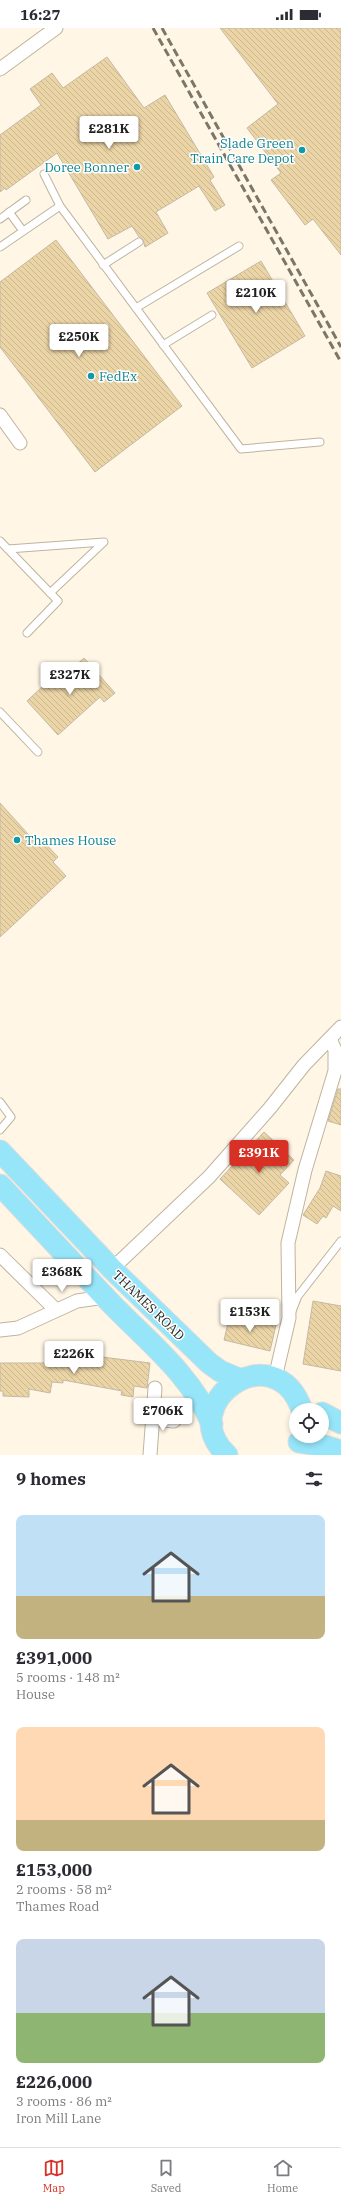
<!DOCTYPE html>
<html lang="en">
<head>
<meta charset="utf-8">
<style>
	:root { --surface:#fff; --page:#f2f2f3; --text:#2b2b33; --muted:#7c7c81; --line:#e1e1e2; --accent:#d93025 }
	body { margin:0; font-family:"IBM Plex Serif",serif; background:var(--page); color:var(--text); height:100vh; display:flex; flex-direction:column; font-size:15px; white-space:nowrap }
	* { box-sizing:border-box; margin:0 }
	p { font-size:13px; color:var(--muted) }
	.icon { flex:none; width:22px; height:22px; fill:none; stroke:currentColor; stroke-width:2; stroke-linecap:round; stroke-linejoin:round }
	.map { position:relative; height:1427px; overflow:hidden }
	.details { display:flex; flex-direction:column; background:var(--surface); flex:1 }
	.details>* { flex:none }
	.buttons { position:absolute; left:289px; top:1375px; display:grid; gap:8px }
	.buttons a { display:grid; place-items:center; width:40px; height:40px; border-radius:50%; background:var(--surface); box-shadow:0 2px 6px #0003; font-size:20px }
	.price { position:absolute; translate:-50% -34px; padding:0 9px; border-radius:4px; background:#fff; color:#222; font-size:13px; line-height:26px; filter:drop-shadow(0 1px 2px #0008) }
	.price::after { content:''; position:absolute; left:50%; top:24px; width:12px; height:9px; margin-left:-6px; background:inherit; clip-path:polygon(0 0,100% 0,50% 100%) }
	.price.active { background:var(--accent); color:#fff }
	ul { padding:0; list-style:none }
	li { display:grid; align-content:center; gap:8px; height:212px; padding:0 16px }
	li span { display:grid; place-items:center; height:124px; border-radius:8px; color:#555 }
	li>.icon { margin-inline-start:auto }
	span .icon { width:72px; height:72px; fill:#fffc; stroke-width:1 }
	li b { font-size:17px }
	h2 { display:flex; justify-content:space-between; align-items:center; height:48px; padding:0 16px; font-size:17px }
	.status { display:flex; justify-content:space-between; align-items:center; height:28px; padding:0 20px; background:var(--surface); direction:ltr }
	.status svg { height:11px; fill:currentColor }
	.tabs { display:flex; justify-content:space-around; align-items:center; height:56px; border-top:1px solid var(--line); background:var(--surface); font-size:11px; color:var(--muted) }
	.tabs a { display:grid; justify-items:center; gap:2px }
	.tabs .active { color:var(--accent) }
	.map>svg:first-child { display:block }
</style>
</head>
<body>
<div class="status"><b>16:27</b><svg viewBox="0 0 49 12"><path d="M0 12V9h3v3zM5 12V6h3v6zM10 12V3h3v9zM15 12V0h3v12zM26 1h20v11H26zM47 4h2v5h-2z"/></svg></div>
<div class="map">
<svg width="341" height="1427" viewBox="0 0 341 1427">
	<defs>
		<pattern id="building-back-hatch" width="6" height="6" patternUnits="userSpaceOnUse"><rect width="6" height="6" fill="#ebd4a6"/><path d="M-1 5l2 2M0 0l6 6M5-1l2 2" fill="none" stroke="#cab68f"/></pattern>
	</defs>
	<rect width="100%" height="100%" fill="#fff6e5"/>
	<g fill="url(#building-back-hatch)" stroke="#c4baa5">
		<polygon points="220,0 341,0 341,227 313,191 305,197 271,152 281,145 247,100 278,76"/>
		<polygon points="107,29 144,80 165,67 214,149 210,152 225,177 215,183 199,158 156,184 168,205 145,219 143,212 139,209 132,198 108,211 57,125 6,162 5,160 0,164 0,107 41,77 30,61 52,45 63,60"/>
		<polygon points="56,212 182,378 95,444 0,319 0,254"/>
		<polygon points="261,233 305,308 252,340 207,265"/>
		<polygon points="84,630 115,665 104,674 100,669 58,707 27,673 61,641 66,646"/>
		<polygon points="0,775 37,816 42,812 58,829 53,834 66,848 0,909"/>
		<polygon points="338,1061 341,1061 341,1097 328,1093"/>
		<polygon points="264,1104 294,1132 280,1147 289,1155 259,1187 220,1151"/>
		<polygon points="326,1143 341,1148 341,1183 333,1178 326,1190 323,1188 317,1196 303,1187 320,1160"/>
		<polygon points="313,1273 341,1278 341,1343 303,1336"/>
		<polygon points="230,1287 276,1297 270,1323 224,1312"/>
		<polygon points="62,1324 150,1335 147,1360 134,1358 133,1369 121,1367 122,1363 63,1352 63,1355 52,1354 50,1365 29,1361 29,1369 3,1368 3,1363 0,1363 0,1335 61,1335"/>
	</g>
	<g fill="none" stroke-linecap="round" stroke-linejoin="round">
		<g stroke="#beb4a0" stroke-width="9">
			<g id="lane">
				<polyline points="44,146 60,178"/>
				<polyline points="9,184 23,203"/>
				<polyline points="0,191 26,172"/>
				<polyline points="0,219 60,178 241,421 320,414"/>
				<polyline points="103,237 139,214"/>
				<polyline points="136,280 239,218"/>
				<polyline points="163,317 212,287"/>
				<polyline points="0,513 58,573 27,605"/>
				<polyline points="8,521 104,514 50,565"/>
				<polyline points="0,684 38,724"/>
				<polyline points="0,1074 11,1089 0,1102"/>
				<polyline points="292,1283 298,1268 341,1213"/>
			</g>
		</g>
		<g stroke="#beb4a0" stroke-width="15">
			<g id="street">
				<polyline points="0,41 56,0"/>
				<polyline points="0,387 20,415"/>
				<polyline points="0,1227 56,1282"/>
				<polyline points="112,1241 209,1149 270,1080 304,1037 341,999"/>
				<polyline points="0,1302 18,1300 77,1273 105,1269"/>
				<polyline points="275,1350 289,1290 288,1215 305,1142 335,1043 335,1022 330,1011"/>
				<polyline points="154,1391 174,1393"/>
				<polyline points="150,1427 155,1360"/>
			</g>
		</g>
		<g stroke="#dddddb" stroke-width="23">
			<g id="primary">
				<polyline points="0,1123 112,1241 209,1335 220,1343 239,1351"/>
				<path d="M0,1157C35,1194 69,1231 104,1268C142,1309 189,1343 212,1396"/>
				<polyline points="322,1385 341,1395"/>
				<polyline points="299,1414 325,1418 341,1423"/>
				<path d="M227,1427C172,1375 275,1304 302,1382"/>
			</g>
		</g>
		<use href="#lane" stroke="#fff" stroke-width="7"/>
		<use href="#street" stroke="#fff" stroke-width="13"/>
		<use href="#primary" stroke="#97e5f9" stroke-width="21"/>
		<g stroke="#7b756a" stroke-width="3" stroke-dasharray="8 4" stroke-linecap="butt">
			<polyline points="153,0 341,334"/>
			<polyline points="162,0 341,319"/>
		</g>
	</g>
	<g fill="#0f9aa8" stroke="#fff" stroke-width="1.5">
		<circle cx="302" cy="122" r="4"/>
		<circle cx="137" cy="139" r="4"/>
		<circle cx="91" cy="348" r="4"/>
		<circle cx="17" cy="812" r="4"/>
	</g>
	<g text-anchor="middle" stroke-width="3" stroke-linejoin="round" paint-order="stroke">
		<g font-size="13" fill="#0d838f" stroke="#fff" text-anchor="end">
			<text x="294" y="120">Slade Green<tspan x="294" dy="15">Train Care Depot</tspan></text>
			<text x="129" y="144">Doree Bonner</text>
			<text x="99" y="353" text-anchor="start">FedEx</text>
			<text x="25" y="817" text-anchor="start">Thames House</text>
		</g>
		<g font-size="13" fill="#2c2820" stroke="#fff">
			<text transform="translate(149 1277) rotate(44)" y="5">THAMES ROAD</text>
		</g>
	</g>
</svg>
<div class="buttons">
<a><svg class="icon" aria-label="locate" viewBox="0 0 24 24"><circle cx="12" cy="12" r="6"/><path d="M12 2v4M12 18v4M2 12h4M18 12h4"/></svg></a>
</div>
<b class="price" style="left:109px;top:122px">£281K</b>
<b class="price" style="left:256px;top:286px">£210K</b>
<b class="price" style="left:79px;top:330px">£250K</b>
<b class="price" style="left:70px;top:668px">£327K</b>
<b class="price active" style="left:259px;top:1146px">£391K</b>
<b class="price" style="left:62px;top:1265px">£368K</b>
<b class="price" style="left:250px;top:1305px">£153K</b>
<b class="price" style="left:74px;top:1347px">£226K</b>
<b class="price" style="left:163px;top:1404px">£706K</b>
</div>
<section class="details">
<h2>9 homes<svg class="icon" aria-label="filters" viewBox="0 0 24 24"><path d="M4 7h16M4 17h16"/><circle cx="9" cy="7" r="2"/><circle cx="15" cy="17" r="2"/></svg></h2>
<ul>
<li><span style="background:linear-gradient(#bfe0f5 65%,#c2b280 0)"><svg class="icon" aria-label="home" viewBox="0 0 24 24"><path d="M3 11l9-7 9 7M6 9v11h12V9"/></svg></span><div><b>£391,000</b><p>5 rooms · 148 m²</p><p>House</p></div></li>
<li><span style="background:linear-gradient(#ffd9b3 75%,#c2b280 0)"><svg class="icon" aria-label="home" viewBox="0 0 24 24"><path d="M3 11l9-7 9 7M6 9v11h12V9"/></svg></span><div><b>£153,000</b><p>2 rooms · 58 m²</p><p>Thames Road</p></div></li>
<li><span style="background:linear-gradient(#c9d6e8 60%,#8fb573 0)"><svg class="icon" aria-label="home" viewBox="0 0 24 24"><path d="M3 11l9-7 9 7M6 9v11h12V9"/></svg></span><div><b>£226,000</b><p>3 rooms · 86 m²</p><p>Iron Mill Lane</p></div></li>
</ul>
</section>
<nav class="tabs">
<a class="active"><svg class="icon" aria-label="map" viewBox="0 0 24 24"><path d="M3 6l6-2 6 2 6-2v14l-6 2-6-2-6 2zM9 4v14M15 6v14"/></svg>Map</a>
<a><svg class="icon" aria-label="saved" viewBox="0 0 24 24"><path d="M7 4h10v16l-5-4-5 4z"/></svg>Saved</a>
<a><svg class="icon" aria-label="home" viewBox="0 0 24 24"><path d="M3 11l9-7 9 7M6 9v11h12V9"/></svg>Home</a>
</nav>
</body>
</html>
